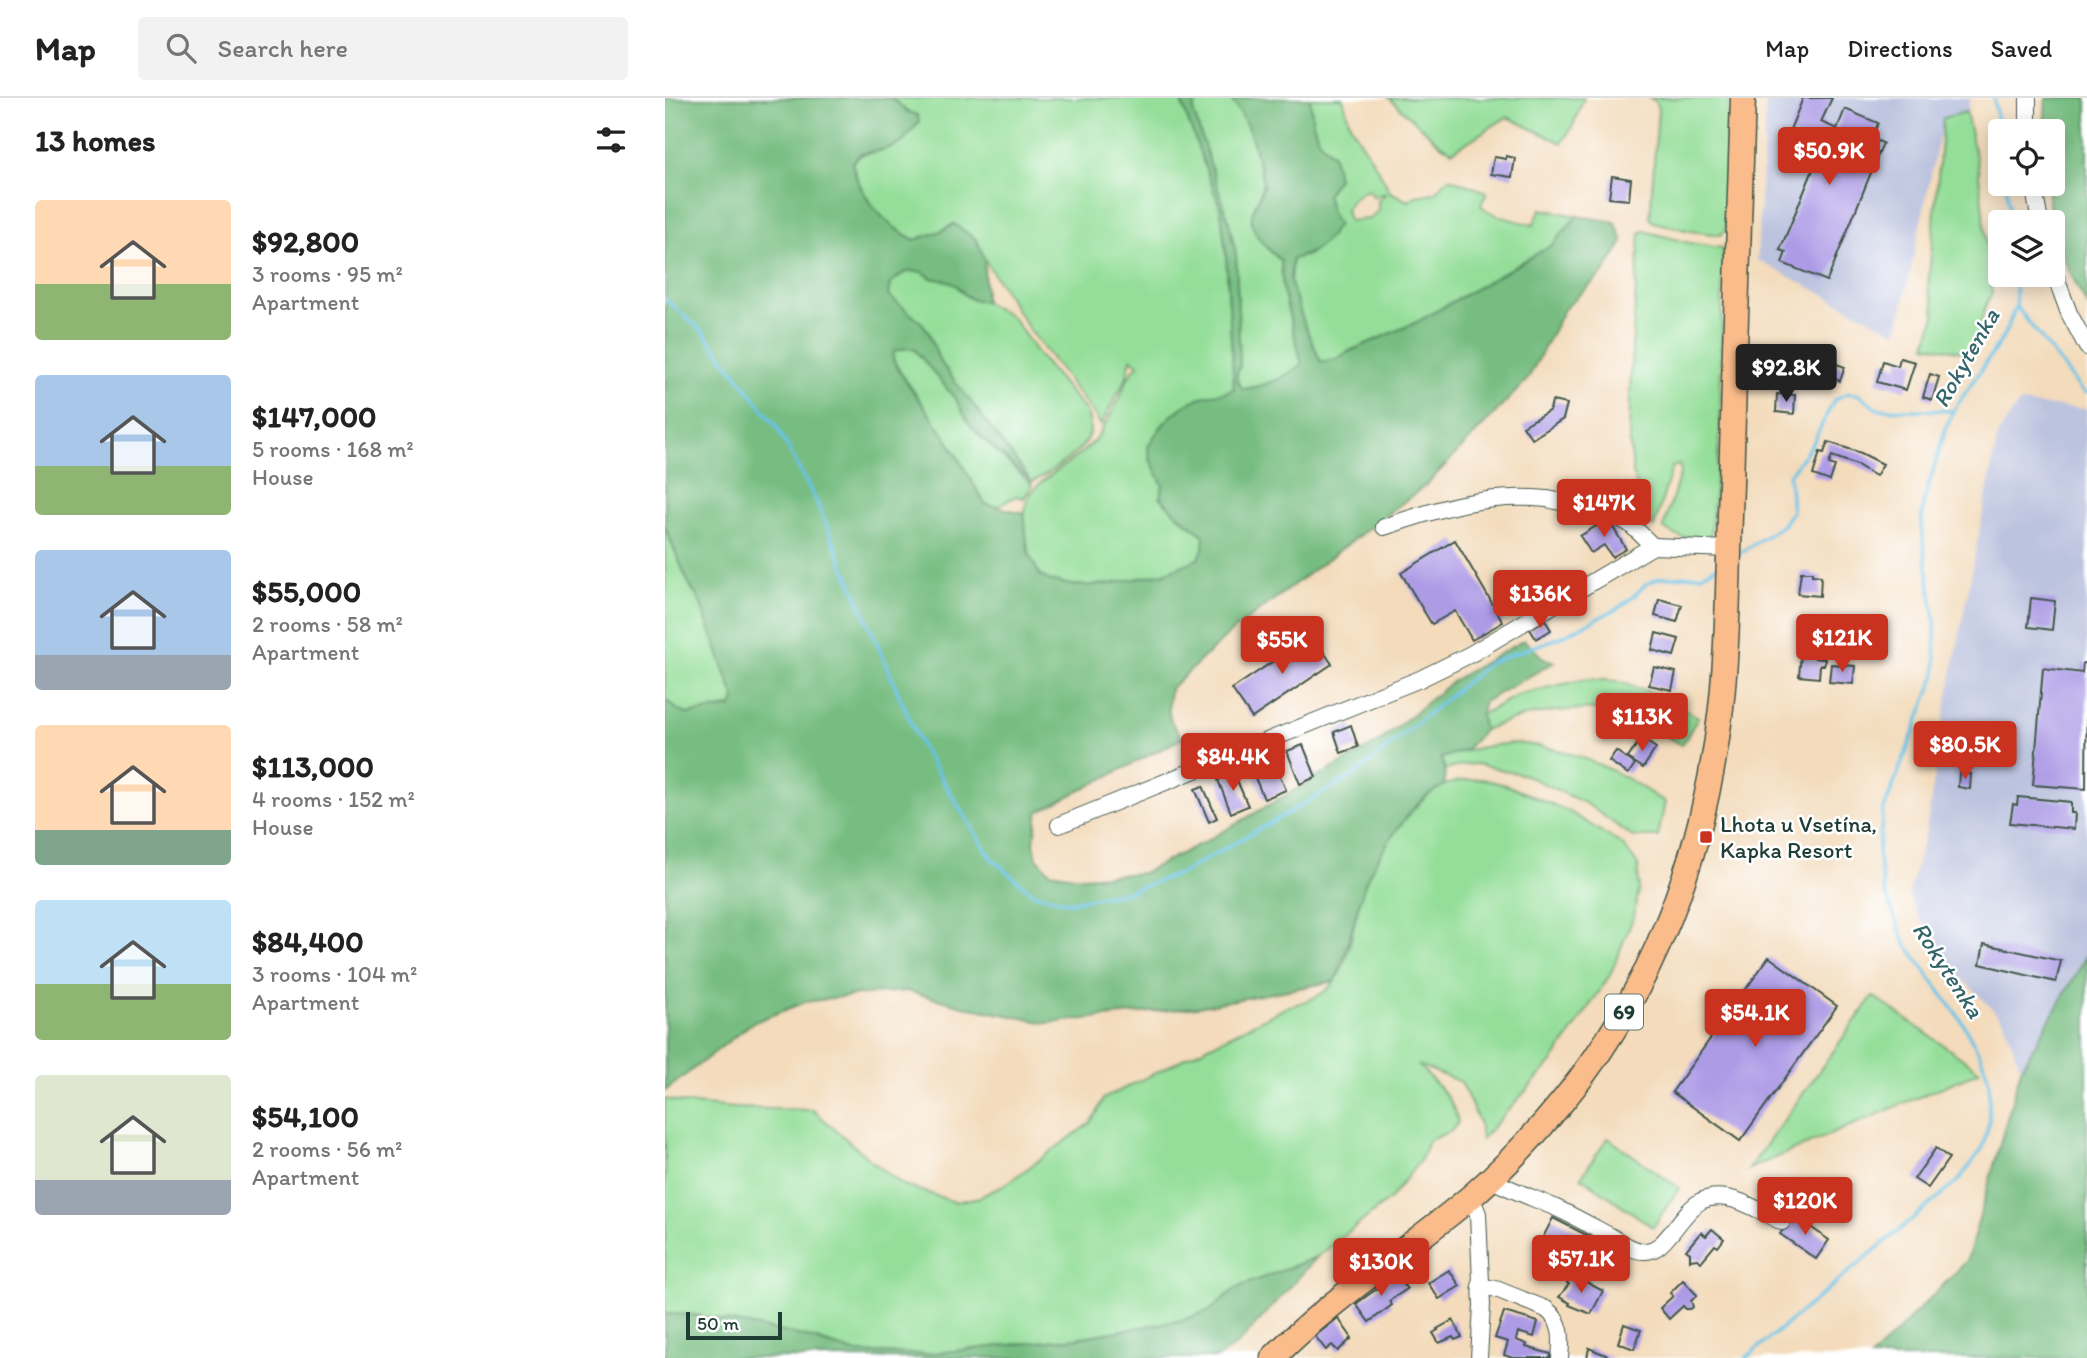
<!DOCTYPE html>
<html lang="en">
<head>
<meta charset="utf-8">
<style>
	:root { --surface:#fff; --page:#f2f2f2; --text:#222; --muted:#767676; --line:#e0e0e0; --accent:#c8321e }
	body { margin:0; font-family:Itim,sans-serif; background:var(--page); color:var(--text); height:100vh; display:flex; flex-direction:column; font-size:26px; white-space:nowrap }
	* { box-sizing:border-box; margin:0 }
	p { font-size:23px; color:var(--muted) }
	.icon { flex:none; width:38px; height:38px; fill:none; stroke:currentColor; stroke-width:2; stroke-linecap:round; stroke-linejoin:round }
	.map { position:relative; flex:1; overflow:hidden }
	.details { display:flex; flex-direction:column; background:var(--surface); width:665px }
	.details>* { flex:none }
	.fabs { position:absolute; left:1323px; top:21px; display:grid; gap:14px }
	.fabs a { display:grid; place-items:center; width:77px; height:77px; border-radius:7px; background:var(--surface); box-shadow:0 4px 18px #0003; font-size:35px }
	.scale { position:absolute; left:21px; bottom:18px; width:96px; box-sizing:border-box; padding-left:7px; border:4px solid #1f3d34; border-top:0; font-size:19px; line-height:24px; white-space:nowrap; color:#1f3d34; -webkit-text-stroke:5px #fff; paint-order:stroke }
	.price { position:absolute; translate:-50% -60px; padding:0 16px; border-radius:7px; background:var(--accent); color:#fff; font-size:23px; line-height:46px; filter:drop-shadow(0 2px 4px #0008) }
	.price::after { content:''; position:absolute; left:50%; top:42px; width:21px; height:16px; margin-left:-10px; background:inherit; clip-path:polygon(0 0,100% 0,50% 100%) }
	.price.current { background:#222; color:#fff }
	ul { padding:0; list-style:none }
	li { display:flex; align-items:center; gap:21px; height:175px; padding:0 35px }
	li span { display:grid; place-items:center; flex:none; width:196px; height:140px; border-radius:7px; color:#555 }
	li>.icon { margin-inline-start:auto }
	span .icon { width:84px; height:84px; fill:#fffc; stroke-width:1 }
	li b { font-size:30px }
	h2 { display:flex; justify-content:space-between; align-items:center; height:84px; padding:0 35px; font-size:30px }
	header { display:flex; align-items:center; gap:42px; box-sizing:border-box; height:98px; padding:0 35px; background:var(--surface); border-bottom:2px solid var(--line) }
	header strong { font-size:33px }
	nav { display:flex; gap:38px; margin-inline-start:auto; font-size:24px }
	.search { width:490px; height:63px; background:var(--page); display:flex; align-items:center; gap:18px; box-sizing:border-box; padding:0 24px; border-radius:7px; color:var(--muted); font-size:26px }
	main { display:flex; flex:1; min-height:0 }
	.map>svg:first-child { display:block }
</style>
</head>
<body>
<header>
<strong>Map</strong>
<div class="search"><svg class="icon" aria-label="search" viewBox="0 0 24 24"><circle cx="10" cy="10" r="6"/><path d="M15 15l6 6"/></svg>Search here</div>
<nav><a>Map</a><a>Directions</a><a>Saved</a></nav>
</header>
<main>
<section class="details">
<h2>13 homes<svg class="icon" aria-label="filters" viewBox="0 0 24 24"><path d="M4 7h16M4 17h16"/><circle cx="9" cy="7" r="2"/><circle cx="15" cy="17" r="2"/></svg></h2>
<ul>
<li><span style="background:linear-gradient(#ffd9b3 60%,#8fb573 0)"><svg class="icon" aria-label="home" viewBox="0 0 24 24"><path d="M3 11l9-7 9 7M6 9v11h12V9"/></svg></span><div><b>$92,800</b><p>3 rooms · 95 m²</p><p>Apartment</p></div></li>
<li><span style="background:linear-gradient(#a9c7e8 65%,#8fb573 0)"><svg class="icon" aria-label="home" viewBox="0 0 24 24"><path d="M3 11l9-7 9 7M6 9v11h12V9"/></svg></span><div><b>$147,000</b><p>5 rooms · 168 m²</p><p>House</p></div></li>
<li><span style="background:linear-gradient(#a9c7e8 75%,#9aa5b1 0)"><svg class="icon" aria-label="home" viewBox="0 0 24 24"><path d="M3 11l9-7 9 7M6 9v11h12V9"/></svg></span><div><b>$55,000</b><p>2 rooms · 58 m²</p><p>Apartment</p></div></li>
<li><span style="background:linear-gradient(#ffd9b3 75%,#7fa58c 0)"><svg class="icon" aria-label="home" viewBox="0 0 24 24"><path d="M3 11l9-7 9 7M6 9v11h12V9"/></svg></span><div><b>$113,000</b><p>4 rooms · 152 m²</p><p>House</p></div></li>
<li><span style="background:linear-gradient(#bfe0f5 60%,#8fb573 0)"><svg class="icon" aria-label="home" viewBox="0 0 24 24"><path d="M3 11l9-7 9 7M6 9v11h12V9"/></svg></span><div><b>$84,400</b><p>3 rooms · 104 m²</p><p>Apartment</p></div></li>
<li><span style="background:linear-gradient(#dfe7d0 75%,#9aa5b1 0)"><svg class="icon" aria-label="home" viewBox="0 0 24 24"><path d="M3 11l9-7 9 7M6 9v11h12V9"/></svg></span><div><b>$54,100</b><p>2 rooms · 56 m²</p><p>Apartment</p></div></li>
</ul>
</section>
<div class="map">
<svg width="1422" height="1260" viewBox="0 0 1422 1260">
	<rect width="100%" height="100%" fill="#fff"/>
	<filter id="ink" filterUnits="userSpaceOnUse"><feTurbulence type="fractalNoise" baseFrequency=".0143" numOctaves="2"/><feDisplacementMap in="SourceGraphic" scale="14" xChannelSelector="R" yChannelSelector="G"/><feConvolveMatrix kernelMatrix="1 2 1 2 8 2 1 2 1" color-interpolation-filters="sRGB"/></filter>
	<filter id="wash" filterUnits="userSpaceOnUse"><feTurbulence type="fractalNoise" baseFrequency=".00686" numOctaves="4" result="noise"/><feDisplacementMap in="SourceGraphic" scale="28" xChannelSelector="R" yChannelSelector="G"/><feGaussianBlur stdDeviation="1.57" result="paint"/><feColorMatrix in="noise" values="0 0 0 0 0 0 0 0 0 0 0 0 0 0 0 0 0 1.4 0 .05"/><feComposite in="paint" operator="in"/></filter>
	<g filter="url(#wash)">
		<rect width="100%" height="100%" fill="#f3dbbb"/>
		<g fill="#bcc3de">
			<polygon points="1101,0 1305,0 1302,19 1278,21 1232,235 1092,162"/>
			<polygon points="1354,305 1422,311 1422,860 1402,896 1356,971 1339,923 1275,858 1243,798 1261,732 1279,618 1333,336"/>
		</g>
		<g fill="#94de99" stroke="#5a8e66" stroke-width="2" fill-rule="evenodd">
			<path d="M227,0H515L556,112L561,157L569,290L558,296H548L485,361L498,387L495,399C508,415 523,425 539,438C538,447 539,457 531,462C505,479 400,500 375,477C367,470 362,448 361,437C360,426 358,411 363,400C374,379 411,364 428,344C437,333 446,317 453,303C460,290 462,275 474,267L466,261L461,281L436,327L429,316L364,231L319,161L312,142L289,126L276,133L250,142C218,127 195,98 187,64C199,53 203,56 218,52C231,48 247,34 254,24L252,17L241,13Z"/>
			<path d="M533,0H565L575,13L585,32L598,84L593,105L587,117L607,155L616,162L618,193L637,266C621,280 598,289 577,291C571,282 570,277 575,268L571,157L563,121L528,13Z"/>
			<path d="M645,0H678L685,26L714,73L725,94L743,103L751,98L769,95L784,80L822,94L816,107C824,118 854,123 868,127L876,111L912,118L887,147L752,224L685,253L671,261L655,264L640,228L625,183L627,161L644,157L668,120L661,97L673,80L668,57L653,41L648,25ZM704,92L708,99L721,95L713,103V113L704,121L684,123L681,112C687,101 691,95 704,92Z"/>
			<polygon points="724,0 919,0 908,27 897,45 842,19 788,53 777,48"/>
			<polygon points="985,0 1063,0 1060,133 1055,137 1025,133 988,124 985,120 993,12 991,4"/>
			<path d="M1301,14L1313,68L1327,196C1313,215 1318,237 1307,256L1261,247L1270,217L1268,203L1263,191L1278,20Z"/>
			<path d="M979,133L1024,145L1058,150L1055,334L1046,435L1039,441C1023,441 1012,440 998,430L1016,372L1014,367L1007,369L989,429L983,425L979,404L969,381L964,337L966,265L975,135Z"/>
			<path d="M245,173L258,174L266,180L283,183L292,188L299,196L306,201L320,204L348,220L374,258L421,313C425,322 427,331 423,340C417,354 381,377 367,384L274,262L264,235L223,197L224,186L237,176Z"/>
			<polygon points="242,250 250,252 257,258 293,303 303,324 316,339 367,387 359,400 351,398 331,409 320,406 284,344 234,272 228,261 229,253"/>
			<polygon points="0,429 22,482 35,504 70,601 68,608 22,616 14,613 0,601"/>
			<path d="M921,581L952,583L996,598L1033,619L1017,647C1001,639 986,627 969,620C928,603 859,614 819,632L815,617L855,596Z"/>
			<path d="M849,645C891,648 931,662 968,684C979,691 989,698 1000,704L993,739H968L922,706L860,677L812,666L798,667L780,672L776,660C800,652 823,647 849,645Z"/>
			<path d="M817,681L841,687L903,713L958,747L973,767L974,792L968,820L945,877L888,963L816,1042L814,1024L796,984L753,967C769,985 789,999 793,1025L786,1033L763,1043L756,1061L725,1101L652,1159L571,1190L545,1212L518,1222L412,1240L261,1256L192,1255L138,1238L31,1217L0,1216V1001L19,1005L69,1010L148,1012L205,1062L238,1087L290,1104L315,1099L344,1084L425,1025L433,1013L438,1001L624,908C641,904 659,898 670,883C687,860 689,812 700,785C712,756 751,698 780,687C792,682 805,682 817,681Z"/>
			<polygon points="1208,898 1315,973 1084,1071"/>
			<polygon points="943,1040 1014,1090 988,1129 916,1079"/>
		</g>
		<g fill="#77bd81" stroke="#4b7d5a" stroke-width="2">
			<path d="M0,0H227L241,13L252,17L254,24L237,45L221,51L195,56L187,64C194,98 219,127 250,142L276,133L289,126L312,142L319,161L320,204L306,201L299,196L292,188L283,183L266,180L258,174L245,173L237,176L225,186L223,197L257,225L264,235L274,262L367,384L316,339L303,324L292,303L250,252L242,250L229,253L228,261L234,273L284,344L320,406L359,415L363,454L375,477L384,482L411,488L444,486L500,475L533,461L538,452L539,438C523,424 508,415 495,399L498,387L485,361L483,349C496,324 518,302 548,296C556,294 561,296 569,290L561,157L556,112L515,0H533L528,13L563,121L571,157L575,268C570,277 571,283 578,291C598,289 621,280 637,266L618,193L616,163C604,152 584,135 587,118C588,107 597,98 598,87C599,80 595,72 594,65C587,39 582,22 565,0H645L648,25L653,41L668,57L673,80L661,97L668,120L673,127C658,148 653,154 627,161L625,183L640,228L656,264L671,261L685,253L752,224L887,147L912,118L950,124L958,144L940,173L899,211L863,281L761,387L566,534L505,591C502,614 502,623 518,640L373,714L369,745L372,760L385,774L416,779L478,775L541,743L714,644L789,582L859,542L878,560L889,564L819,604L815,617L819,632L801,652L776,660L780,672L779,687C772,692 763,696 757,702C738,721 707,764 699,789C689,820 683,852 670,883L533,909L382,925L306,910L242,893L191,897L140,904L87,925L0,993V601L14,613L22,616L67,609L70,601L35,504L22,482L0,429Z"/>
			<path d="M1381,0H1422V207C1400,168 1384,131 1382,86H1388V33H1379Z"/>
			<polygon points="1422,857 1422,1260 1206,1260 1302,1163 1356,971"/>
			<polygon points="652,1159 576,1243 553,1260 0,1260 0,1216 31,1217 138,1238 192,1255 261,1256 412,1240 518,1222 545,1212 571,1190"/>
		</g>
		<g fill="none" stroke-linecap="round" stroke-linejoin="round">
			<g stroke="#69c3e6" stroke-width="3.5">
				<polyline points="1329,0 1335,49"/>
				<polyline points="1341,86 1346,124"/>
				<polyline points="0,201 38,234 112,329 151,403 256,648 326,760 367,795 403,804 458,795 517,775 691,676 825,564 896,539 955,509 969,498 981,486 995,480 1036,477 1054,468"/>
				<polyline points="1351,208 1417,293 1422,295"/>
				<polyline points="1072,457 1118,427 1127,413 1124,377 1148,345 1169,302 1183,295 1195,297 1212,311 1288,313"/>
				<polyline points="1081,1260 1294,1082 1317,1051 1324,1025 1324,982 1316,959 1296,922 1240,845 1219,792 1213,755 1218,714 1271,576 1270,522 1256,430 1258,406 1280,333 1288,313 1339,238 1351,208 1350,177"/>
			</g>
		</g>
		<g id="blocks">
			<g fill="#ad9be6">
				<polygon points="1138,0 1167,0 1156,24 1172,31 1180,11 1213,25 1207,41 1218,45 1162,183 1117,165 1121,154 1115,152 1150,67 1156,69 1167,43 1151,36 1148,44 1124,34"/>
				<polygon points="841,58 850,60 847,79 826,76 829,59 841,61"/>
				<polygon points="947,78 966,81 964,102 944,100"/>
				<polygon points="1235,260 1250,264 1241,292 1212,284 1218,263 1233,268"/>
				<polygon points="1161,262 1180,269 1175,283 1156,276"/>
				<polygon points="1265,276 1274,279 1267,302 1258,299"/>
				<polygon points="1112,296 1130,297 1129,316 1111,314"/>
				<polygon points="887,303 902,306 898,321 867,341 858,328 885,312"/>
				<polygon points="1163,344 1196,355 1218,366 1211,378 1192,367 1167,358 1164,366 1170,368 1165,383 1148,377 1155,354 1159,355"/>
				<polygon points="943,421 961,451 947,459 939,447 926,455 915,438"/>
				<polygon points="790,442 838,524 807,542 790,513 767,526 766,525 736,475"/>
				<polygon points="1136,474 1147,474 1147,477 1156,478 1155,498 1133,496"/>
				<polygon points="1366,500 1390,503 1387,532 1363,529"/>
				<polygon points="994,501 1017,507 1012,524 990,518"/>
				<polygon points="880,522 886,532 871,541 865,531"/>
				<polygon points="991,535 1014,541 1009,558 987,552"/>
				<polygon points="647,537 667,566 587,620 567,591"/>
				<polygon points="1136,555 1151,556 1150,560 1160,561 1159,567 1155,567 1154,580 1134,578"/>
				<polygon points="1418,565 1422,565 1421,691 1368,687 1378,570 1417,575"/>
				<polygon points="1166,566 1190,568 1188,586 1164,584"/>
				<polygon points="989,569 1011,574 1007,592 984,587"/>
				<polygon points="686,627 693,649 676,655 669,634"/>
				<polygon points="976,640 991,650 978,670 963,660"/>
				<polygon points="638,647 651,679 635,686 622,653"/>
				<polygon points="951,653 970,666 963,676 944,663"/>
				<polygon points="607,659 621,692 599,701 585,668"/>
				<polygon points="569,675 583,708 566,715 553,682"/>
				<polygon points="1294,675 1306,676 1305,691 1293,689"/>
				<polygon points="538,688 552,720 544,724 530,691"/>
				<polygon points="1353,699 1406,704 1406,715 1410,715 1409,731 1345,725 1348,706 1352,707"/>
				<polygon points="1319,846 1396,863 1391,884 1315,866"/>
				<polygon points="1104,859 1172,908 1075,1043 1007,994"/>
				<polygon points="1271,1050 1284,1060 1263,1090 1249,1081"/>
				<polygon points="1131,1116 1138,1121 1137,1123 1164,1142 1151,1161 1115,1136"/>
				<polygon points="888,1120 933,1143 924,1159 891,1140 887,1148 876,1143"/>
				<polygon points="1047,1131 1059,1141 1053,1149 1050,1147 1036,1164 1032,1161 1025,1162 1025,1155 1021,1152 1036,1134 1041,1138"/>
				<polygon points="784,1172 795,1188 774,1201 763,1185"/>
				<polygon points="906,1176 938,1193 926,1216 904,1207 905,1205 894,1199 904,1186 902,1185"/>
				<polygon points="731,1177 742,1191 724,1203 727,1207 704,1224 691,1206"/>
				<polygon points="1018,1182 1032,1197 1026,1203 1028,1209 1025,1211 1021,1211 1018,1208 1004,1221 995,1210 1008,1198 1005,1195"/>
				<polygon points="839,1214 873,1224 869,1239 853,1234 851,1242 862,1246 861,1249 886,1256 885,1260 848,1260 839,1257 843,1244 830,1240"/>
				<polygon points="673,1220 687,1240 673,1253 667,1247 661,1252 650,1238"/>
				<polygon points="788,1222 797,1239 790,1242 788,1239 774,1245 768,1235 773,1232 772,1231"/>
				<polygon points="959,1226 976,1232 969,1251 953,1245"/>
				<polygon points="924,1250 948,1260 922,1260"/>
			</g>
		</g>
	</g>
	<g filter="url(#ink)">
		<use href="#blocks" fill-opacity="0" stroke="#3f5548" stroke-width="2"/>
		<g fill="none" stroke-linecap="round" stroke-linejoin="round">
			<g stroke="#3f5548" stroke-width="18">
				<g id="minor">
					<polyline points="1363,0 1363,33"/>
					<polyline points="1368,86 1375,124"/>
					<polyline points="1388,172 1404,215 1422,249"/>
					<path d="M719,429C775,410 822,395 882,401C894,403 907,407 919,410C932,414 947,415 960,423C970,429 979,440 988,448"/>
					<polyline points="394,727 755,581 806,556 988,448 1063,451"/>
					<path d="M825,1081C846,1092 868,1100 889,1109C909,1118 928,1129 947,1139C957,1145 969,1154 981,1153C993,1152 999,1143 1006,1135C1015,1124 1024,1110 1036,1103C1061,1090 1094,1113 1117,1124"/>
					<polyline points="806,1098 813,1116 817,1207 814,1260"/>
					<path d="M815,1188L831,1191L881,1211C898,1224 897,1240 895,1260"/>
				</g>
			</g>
			<g stroke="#3f5548" stroke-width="27">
				<path id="primary" d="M608,1260C668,1199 742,1153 808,1097C840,1069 870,1037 897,1004C989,893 1040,752 1056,610C1064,536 1063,462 1066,387C1070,258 1073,129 1078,0"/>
			</g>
			<use href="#minor" stroke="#fff" stroke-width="16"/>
			<use href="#primary" stroke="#fabc8b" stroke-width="24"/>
		</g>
	</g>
	<rect fill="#c8321e" stroke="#fff" stroke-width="2.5" x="1034" y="732" width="14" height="14" rx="3.5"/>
	<g text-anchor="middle" stroke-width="5" stroke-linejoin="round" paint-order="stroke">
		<rect fill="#fff" stroke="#627771" stroke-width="2" x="940" y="896.5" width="38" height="35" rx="5"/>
		<g font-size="21" font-weight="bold" fill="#1f3d34">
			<text x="959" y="921">69</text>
		</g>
		<g font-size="23" fill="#1f3d34" stroke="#fff" text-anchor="start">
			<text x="1055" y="734">Lhota u Vsetína,<tspan x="1055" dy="26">Kapka Resort</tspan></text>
		</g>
		<g font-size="24" font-style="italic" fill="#356569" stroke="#fff">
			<text transform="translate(1301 260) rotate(-60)" y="8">Rokytenka</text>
			<text transform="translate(1283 872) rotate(57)" y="8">Rokytenka</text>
		</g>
	</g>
</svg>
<div class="fabs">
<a><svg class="icon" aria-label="locate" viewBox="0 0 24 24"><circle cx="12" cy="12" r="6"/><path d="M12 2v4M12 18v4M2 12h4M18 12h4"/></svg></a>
<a><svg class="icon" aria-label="layers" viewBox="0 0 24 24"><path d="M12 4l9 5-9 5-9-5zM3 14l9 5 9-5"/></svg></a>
</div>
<div class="scale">50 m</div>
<b class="price" style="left:1164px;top:89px">$50.9K</b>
<b class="price current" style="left:1121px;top:306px">$92.8K</b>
<b class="price" style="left:939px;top:441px">$147K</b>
<b class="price" style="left:875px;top:532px">$136K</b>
<b class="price" style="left:1177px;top:576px">$121K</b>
<b class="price" style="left:617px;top:578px">$55K</b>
<b class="price" style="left:977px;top:655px">$113K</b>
<b class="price" style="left:1300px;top:683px">$80.5K</b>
<b class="price" style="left:568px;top:695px">$84.4K</b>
<b class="price" style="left:1090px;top:951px">$54.1K</b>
<b class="price" style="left:1140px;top:1139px">$120K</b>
<b class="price" style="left:916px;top:1197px">$57.1K</b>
<b class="price" style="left:716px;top:1200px">$130K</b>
</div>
</main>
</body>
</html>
